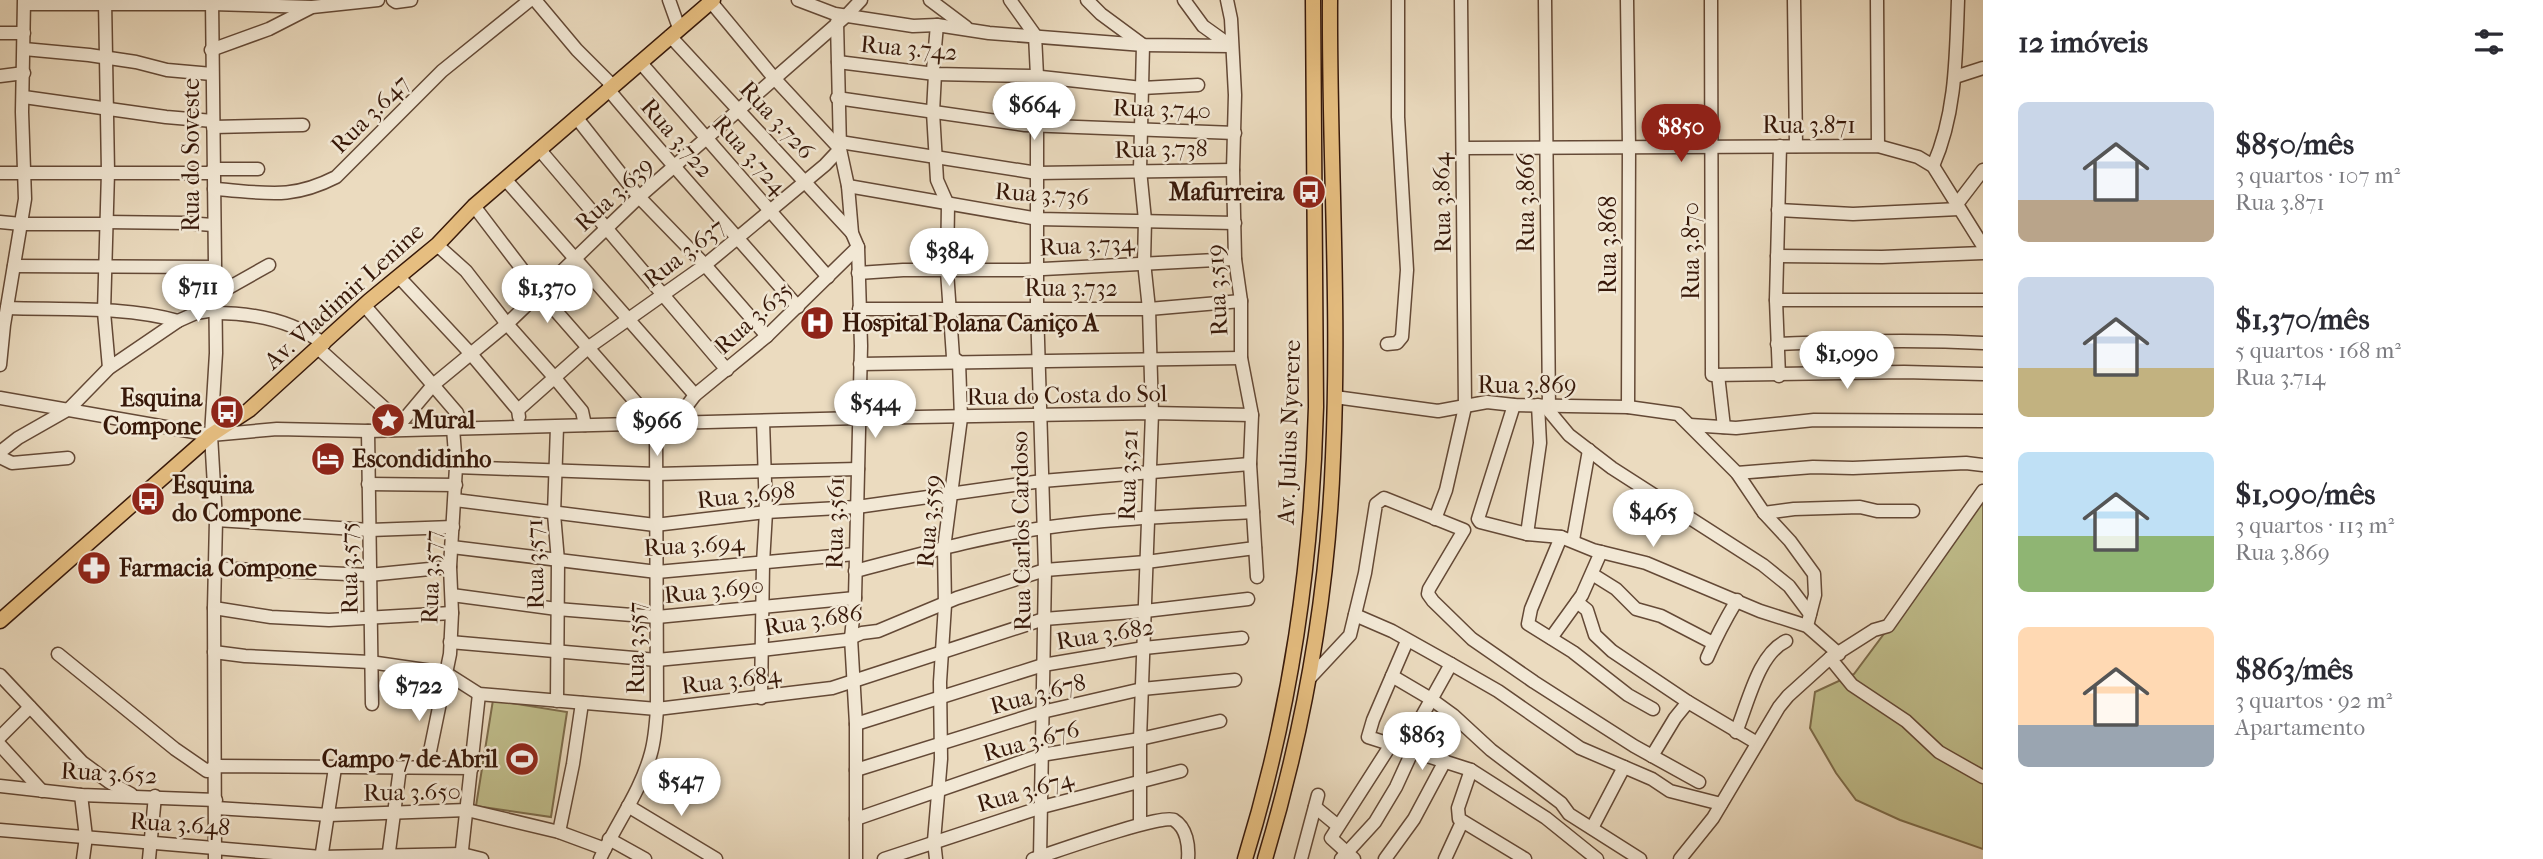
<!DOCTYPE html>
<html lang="pt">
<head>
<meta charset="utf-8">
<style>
	:root { --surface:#fff; --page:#f2f2f3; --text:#2b2b33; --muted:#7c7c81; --accent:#8f2418 }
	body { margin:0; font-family:"IM FELL French Canon",serif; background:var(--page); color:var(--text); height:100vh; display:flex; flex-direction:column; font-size:26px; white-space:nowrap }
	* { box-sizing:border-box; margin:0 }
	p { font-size:23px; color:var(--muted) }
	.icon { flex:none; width:38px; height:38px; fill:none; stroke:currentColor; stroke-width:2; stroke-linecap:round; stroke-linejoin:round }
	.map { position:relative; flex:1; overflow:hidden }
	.drawer { display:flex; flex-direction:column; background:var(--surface); width:560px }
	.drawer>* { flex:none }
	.price { position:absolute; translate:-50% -60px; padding:0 16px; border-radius:24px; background:#fff; color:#222; font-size:23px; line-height:46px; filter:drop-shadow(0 2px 4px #0008) }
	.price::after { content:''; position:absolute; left:50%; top:42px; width:21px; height:16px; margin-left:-10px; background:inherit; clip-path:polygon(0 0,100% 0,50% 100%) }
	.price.current { background:var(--accent); color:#fff }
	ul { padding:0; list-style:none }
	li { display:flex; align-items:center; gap:21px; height:175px; padding:0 35px }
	li span { display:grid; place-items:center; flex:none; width:196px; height:140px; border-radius:10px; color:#555 }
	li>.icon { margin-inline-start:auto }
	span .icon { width:84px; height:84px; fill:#fffc; stroke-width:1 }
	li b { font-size:30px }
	h2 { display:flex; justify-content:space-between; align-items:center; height:84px; padding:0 35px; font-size:30px }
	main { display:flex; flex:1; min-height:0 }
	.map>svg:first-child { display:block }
</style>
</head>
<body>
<main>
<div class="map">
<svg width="1983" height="859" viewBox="0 0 1983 859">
	<rect width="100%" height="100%" fill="#ebdbbf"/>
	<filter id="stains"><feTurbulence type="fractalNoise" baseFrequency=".00286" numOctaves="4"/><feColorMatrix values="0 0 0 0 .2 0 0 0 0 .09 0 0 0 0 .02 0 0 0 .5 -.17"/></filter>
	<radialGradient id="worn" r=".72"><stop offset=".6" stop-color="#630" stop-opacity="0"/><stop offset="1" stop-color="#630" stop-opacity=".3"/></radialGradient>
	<g fill="#c0be8c" stroke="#7c6b4a" stroke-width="2">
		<polygon points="1983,501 1983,849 1900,820 1856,800 1836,773 1810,728 1815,692 1854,674"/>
		<polygon points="493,700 567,712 551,817 476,806"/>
	</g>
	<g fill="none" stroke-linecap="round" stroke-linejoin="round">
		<g stroke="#644936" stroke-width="15">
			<g id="minor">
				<polyline points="105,0 108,172 104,312 109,368"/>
				<polyline points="212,0 216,353 211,435 216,520 214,608 215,859"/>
				<polyline points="393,0 396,2 411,0"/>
				<polyline points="535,0 577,50 613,86"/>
				<polyline points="669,0 679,28"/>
				<polyline points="798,0 835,14 913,26 937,25 989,33 1143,45 1231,46"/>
				<polyline points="930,0 966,27"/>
				<polyline points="1010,0 1035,35 1037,76 1037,308 1045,570 1040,859"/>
				<polyline points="1087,0 1101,14 1143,45 1140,170 1145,220 1144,262 1149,309 1152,413 1140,739 1140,824"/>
				<polyline points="1184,0 1203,26 1231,46"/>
				<polyline points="1227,0 1231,19 1235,95 1233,170 1235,259 1241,301 1241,358 1252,415 1250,464 1257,577"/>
				<polyline points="1545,0 1549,411 1569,435 1612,468 1763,565 1789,586 1810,614"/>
				<polyline points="1627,0 1629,147 1628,407"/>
				<polyline points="1711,0 1712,375 1904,372 1983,374"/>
				<polyline points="1794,0 1796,146"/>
				<polyline points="1877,0 1878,146"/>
				<polyline points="25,4 212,4 312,7"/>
				<polyline points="837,22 840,149 848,186 852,233 858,247 861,346 855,598 851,638 856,724 856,859"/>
				<polyline points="0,33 24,33"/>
				<polyline points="670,36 852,233"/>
				<polyline points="24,49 89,55 136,62 167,70 212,74"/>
				<polyline points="211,50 269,29 312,7 378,0"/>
				<polyline points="640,62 828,277"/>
				<polyline points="838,62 935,74 1032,76 1142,88 1198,85"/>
				<polyline points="0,76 24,73"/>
				<polyline points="1955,77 1983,68"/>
				<path d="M608,89C670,164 735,234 798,307"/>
				<polyline points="24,97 166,117 213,121"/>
				<polyline points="837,98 1025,125 1235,133"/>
				<polyline points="576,117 639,197 705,265 767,336"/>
				<polyline points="213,127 303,125"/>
				<polyline points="840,142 1037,173 1233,170"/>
				<polyline points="1463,148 1878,146 1918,157 1933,166 1983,246"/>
				<polyline points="539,149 727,370"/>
				<path d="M1933,166C1956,114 1956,57 1958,0"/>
				<polyline points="213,169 258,169"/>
				<polyline points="0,173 213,173"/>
				<polyline points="505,179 695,395"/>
				<polyline points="848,186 1038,219 1235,223"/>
				<path d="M214,189C264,192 289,201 336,177L442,71L530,0"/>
				<polyline points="1957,204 1983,170"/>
				<polyline points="474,206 541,294 640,407 649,424"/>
				<polyline points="1778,210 1853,214 1959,209"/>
				<polyline points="0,222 21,224 105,224"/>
				<polyline points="105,222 186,223 213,225"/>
				<polyline points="437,245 466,271 507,324 554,377 582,411 585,425"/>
				<polyline points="1777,256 1882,257 1983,253"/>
				<polyline points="14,266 213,267"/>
				<polyline points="858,273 903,270 1024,270 1235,259"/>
				<polyline points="399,277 471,354 518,410 519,417"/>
				<polyline points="214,296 269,265"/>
				<polyline points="1776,300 1983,300"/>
				<polyline points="365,306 457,413 461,428"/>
				<path d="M7,308C62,310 125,306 178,321"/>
				<polyline points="859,309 1149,309 1241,301"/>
				<path d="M215,313C254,313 292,320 324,344"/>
				<polyline points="1387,344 1397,343 1402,337 1407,270 1398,117 1398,0"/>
				<path d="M1777,344C1846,341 1914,339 1983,343"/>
				<polyline points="319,349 401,423 401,429"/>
				<polyline points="860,364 1241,358"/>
				<polyline points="0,365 4,325 25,199 22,112 24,0"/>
				<polyline points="1718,375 1724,427"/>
				<polyline points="1779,376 1776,300 1780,146"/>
				<polyline points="1335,397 1438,411 1487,402 1514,405 1628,407 1678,414 1737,473 1764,513 1790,541 1814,574 1815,595 1807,626"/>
				<polyline points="0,398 211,435 277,429 368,431 859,418 1152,413 1252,415"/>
				<polyline points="1514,405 1478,519 1480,522 1527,534 1561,537 1593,550 1646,563 1760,611 1807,626 1839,654"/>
				<polyline points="518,410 589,347 705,265 825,165 840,149 774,78 711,2"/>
				<polyline points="401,423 433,385 507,324 639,197 846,16 861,0"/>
				<polyline points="688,424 686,407 695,395 767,336 858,247"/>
				<polyline points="1690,425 1736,428 1814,420 1983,421"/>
				<polyline points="368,431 372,704"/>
				<polyline points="0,452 18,438 69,409 109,368 178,321 196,313 214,310"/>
				<polyline points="0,457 12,463 68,458"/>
				<polyline points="456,467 656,474 858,469"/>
				<polyline points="1737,473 1813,467 1853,468 1966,463 1983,465"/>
				<polyline points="368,484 456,485"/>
				<polyline points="455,500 655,525 766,512 857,507 1042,481 1250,464"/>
				<polyline points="1764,513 1794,509 1860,507 1877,511 1913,511"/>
				<polyline points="1435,519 1446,490 1465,407 1461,0"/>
				<polyline points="216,520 370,530 453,527"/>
				<polyline points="1527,534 1540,443 1538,405"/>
				<polyline points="1561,537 1531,609 1528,624 1573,652 1628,695 1653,709"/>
				<polyline points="1573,540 1589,450"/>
				<polyline points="452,547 657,572 855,554"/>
				<polyline points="214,568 369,575 450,567"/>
				<path d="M855,571C917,555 980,537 1043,528C1112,518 1183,516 1253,512"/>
				<polyline points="1592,574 1616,589 1636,609 1661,616 1713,643"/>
				<polyline points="452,595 557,609 657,617 855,598"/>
				<polyline points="1577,602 1587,610 1595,635 1612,651 1688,702 1757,743"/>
				<polyline points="214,608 271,617 329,620 452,613"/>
				<polyline points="1355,615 1392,631 1451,664 1498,691 1580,748 1652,779 1670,791 1721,804"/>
				<polyline points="1551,638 1582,595 1601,552"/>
				<polyline points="1407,641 1373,720 1368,737 1471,770 1546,818 1597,859"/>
				<polyline points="450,642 657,660 761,650 846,640 862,633 878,631 957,598 1045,570 1146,562 1255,548"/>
				<polyline points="214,652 245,656 370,662 446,673 479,694 657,709 832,688 1044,619 1145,611 1248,599"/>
				<polyline points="58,654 175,749 207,771 216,766 472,768"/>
				<path d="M1707,658C1716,637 1725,620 1737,600"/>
				<polyline points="1830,658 1852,685 1906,721 1939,752 1983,777"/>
				<polyline points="0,675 82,762 109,782 131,794"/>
				<polyline points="1392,676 1431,699 1453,715 1491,750 1561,803 1569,814 1640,859"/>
				<polyline points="1308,680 1350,635 1365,573 1376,504 1384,498 1464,530 1429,589 1428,594 1433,601 1472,639 1534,682 1634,746 1699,782"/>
				<polyline points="761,698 763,563 766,512 763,421"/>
				<polyline points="557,701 558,561 554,514 557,427"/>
				<polyline points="856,724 1043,665 1144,648 1242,638"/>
				<path d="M1736,732C1748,704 1758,654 1786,641"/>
				<polyline points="0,737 30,707"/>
				<polyline points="0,745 42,791"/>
				<polyline points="1652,756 1675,718 1688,702"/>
				<polyline points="427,766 450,654 452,613 450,567 456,467 453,428"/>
				<polyline points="856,770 1042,712 1142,689 1235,680"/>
				<polyline points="1471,770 1458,808 1459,819 1525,859"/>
				<polyline points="0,786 81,795 216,800"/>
				<polyline points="81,795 86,837 83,859"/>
				<polyline points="628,806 716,859"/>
				<polyline points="1315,807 1338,826"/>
				<polyline points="216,808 329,815 467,810 559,832 605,849"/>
				<polyline points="856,819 1041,755 1140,739 1220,721"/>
				<polyline points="1592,828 1624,767"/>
				<polyline points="0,830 321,857 462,854 482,859"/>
				<polyline points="559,832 573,764 582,703"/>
				<polyline points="609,839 645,859"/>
				<polyline points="149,859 155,796"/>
				<polyline points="321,859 335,768"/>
				<polyline points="388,859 400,768"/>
				<polyline points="461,859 479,694"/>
				<path d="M600,859C616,824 641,791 651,753C655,739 656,724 657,709L656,425"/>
				<polyline points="884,859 1042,807 1181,771"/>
				<polyline points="936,859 934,841 941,759 940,682 945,605 944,548 961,418 959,362 953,357 947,271 948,205 937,180 933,112 935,74 933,70 937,25"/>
				<path d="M1033,859C1051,853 1164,813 1174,820C1187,828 1189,846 1188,859"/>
				<polyline points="1301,859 1318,795"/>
				<polyline points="1341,859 1375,822 1396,787 1412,752 1417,725 1451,664"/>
				<polyline points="1354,859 1331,838 1390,746"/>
				<polyline points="1385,859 1414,819 1445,761"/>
				<polyline points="1445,859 1462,822"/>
				<polyline points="1680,859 1713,818 1779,707 1788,696 1830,658 1874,630 1888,626 1983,491"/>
			</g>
		</g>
		<g stroke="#371809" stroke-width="17">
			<g id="major">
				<polyline points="0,621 211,435 249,410 369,301 437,245 474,206 713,0"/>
				<path d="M1245,859C1291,710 1312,563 1316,407L1313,0"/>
				<path d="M1265,859C1304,729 1328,593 1333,457C1340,305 1329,152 1330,0"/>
			</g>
		</g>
		<use href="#minor" stroke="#f2e8d5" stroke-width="12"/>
		<use href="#major" stroke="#e6be80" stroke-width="14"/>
	</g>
	<defs>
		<g id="bus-disc" transform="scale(1.75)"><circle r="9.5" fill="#8f2418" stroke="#f2e8d5"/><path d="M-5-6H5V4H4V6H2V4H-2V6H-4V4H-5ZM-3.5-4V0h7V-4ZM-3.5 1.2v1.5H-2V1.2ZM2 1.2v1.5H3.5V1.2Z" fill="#fff"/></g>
		<g id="hospital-disc" transform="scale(1.75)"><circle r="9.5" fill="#8f2418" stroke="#f2e8d5"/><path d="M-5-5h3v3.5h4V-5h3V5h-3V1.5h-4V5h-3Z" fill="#fff"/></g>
		<g id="sight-disc" transform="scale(1.75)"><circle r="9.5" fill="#8f2418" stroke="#f2e8d5"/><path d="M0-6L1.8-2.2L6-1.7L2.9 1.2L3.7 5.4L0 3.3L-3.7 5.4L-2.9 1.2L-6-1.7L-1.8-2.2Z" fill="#fff"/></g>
		<g id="hotel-disc" transform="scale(1.75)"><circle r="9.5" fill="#8f2418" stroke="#f2e8d5"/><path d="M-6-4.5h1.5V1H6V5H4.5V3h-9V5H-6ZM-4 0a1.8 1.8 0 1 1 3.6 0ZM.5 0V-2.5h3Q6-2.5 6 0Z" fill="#fff"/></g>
		<g id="pharmacy-disc" transform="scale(1.75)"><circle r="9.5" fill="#8f2418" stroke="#f2e8d5"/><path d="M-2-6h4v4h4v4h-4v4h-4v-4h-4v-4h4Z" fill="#fff"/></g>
		<g id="stadium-disc" transform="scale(1.75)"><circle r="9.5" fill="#8f2418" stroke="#f2e8d5"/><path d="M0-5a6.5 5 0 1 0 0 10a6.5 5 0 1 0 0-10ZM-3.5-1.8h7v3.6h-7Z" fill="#fff"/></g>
	</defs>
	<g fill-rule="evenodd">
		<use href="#bus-disc" x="1309" y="192"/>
		<use href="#hospital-disc" x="817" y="323"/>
		<use href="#bus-disc" x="227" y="412"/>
		<use href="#sight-disc" x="388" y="420"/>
		<use href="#hotel-disc" x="328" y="459"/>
		<use href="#bus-disc" x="148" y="499"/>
		<use href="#pharmacy-disc" x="94" y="568"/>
		<use href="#stadium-disc" x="522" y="759"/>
	</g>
	<g text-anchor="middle" stroke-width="5" stroke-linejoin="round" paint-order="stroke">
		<g font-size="24" fill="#371809" stroke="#f2e8d5">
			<text transform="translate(909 48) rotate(5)" y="8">Rua 3.742</text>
			<text transform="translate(1162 109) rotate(2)" y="8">Rua 3.740</text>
			<text transform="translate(370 114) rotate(-45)" y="8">Rua 3.647</text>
			<text transform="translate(777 120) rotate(47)" y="8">Rua 3.726</text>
			<text x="1809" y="133">Rua 3.871</text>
			<text transform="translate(677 138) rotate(49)" y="8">Rua 3.722</text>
			<text transform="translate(1161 149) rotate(-1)" y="8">Rua 3.738</text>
			<text transform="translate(191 155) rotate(-90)" y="8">Rua do Soveste</text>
			<text transform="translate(750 155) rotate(48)" y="8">Rua 3.724</text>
			<text transform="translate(614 194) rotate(-43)" y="8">Rua 3.639</text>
			<text transform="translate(1042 194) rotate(4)" y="8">Rua 3.736</text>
			<text transform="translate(1442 203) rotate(-91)" y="8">Rua 3.864</text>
			<text transform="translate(1526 203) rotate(-90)" y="8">Rua 3.866</text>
			<text transform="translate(1087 245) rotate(-3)" y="8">Rua 3.734</text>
			<text transform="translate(1608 245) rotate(-90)" y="8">Rua 3.868</text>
			<text transform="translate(1691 251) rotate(-90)" y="8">Rua 3.870</text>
			<text transform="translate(684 253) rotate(-38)" y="8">Rua 3.637</text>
			<text x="1071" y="296">Rua 3.732</text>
			<text transform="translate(1217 290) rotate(-93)" y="8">Rua 3.519</text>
			<text transform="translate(344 296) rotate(-42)" y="8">Av. Vladimir Lenine</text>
			<text transform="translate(753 318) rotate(-42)" y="8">Rua 3.635</text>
			<text x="1527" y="393">Rua 3.869</text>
			<text transform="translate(1067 395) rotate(-1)" y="8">Rua do Costa do Sol</text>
			<text transform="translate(1289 432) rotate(-88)" y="8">Av. Julius Nyerere</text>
			<text transform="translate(1128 475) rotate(-88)" y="8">Rua 3.521</text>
			<text transform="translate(746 495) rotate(-6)" y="8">Rua 3.698</text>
			<text transform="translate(929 521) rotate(-85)" y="8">Rua 3.559</text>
			<text transform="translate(835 523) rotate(-89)" y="8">Rua 3.561</text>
			<text transform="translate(1021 531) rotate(-91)" y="8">Rua Carlos Cardoso</text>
			<text transform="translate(694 545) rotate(-3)" y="8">Rua 3.694</text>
			<text transform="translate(535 564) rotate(-91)" y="8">Rua 3.571</text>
			<text transform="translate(349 568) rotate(-91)" y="8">Rua 3.575</text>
			<text transform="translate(431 577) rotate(-88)" y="8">Rua 3.577</text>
			<text transform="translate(714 590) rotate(-6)" y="8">Rua 3.690</text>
			<text transform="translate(813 620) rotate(-9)" y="8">Rua 3.686</text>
			<text transform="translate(1105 634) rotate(-9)" y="8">Rua 3.682</text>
			<text transform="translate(636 648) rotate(-90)" y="8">Rua 3.557</text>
			<text transform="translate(731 680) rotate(-7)" y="8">Rua 3.684</text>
			<text transform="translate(1038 694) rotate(-15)" y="8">Rua 3.678</text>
			<text transform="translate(1031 741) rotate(-15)" y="8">Rua 3.676</text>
			<text transform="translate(109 773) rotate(3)" y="8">Rua 3.652</text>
			<text transform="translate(1025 791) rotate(-16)" y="8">Rua 3.674</text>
			<text transform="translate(412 792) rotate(-1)" y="8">Rua 3.650</text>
			<text transform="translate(180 824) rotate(4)" y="8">Rua 3.648</text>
		</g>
		<g font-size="24" font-weight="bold" fill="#371809" stroke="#f2e8d5" text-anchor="start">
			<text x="1284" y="200" text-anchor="end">Mafurreira</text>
			<text x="842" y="331">Hospital Polana Caniço A</text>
			<text x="202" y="406" text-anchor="end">Esquina<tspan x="202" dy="28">Compone</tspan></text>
			<text x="412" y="428">Mural</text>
			<text x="352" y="467">Escondidinho</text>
			<text x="172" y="493">Esquina<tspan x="172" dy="28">do Compone</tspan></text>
			<text x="119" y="576">Farmacia Compone</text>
			<text x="498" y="767" text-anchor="end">Campo 7 de Abril</text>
		</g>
	</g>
	<rect width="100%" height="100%" filter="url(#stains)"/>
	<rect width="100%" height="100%" fill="url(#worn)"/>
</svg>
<b class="price" style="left:1034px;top:142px">$664</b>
<b class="price current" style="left:1681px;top:164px">$850</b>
<b class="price" style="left:949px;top:288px">$384</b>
<b class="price" style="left:198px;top:324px">$711</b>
<b class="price" style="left:547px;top:325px">$1,370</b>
<b class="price" style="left:1847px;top:391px">$1,090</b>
<b class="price" style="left:875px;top:440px">$544</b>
<b class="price" style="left:657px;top:458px">$966</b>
<b class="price" style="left:1653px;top:549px">$465</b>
<b class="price" style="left:419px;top:723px">$722</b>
<b class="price" style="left:1422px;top:772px">$863</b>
<b class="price" style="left:681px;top:818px">$547</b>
</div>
<section class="drawer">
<h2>12 imóveis<svg class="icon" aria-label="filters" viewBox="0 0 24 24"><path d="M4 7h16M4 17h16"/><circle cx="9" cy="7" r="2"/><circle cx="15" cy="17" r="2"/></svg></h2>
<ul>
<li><span style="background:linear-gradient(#c9d6e8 70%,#b9a48a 0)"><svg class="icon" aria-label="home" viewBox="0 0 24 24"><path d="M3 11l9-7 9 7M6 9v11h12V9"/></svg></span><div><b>$850/mês</b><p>3 quartos · 107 m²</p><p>Rua 3.871</p></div></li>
<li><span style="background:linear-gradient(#c9d6e8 65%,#c2b280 0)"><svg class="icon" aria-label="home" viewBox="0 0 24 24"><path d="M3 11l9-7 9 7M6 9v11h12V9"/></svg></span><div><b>$1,370/mês</b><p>5 quartos · 168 m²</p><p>Rua 3.714</p></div></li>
<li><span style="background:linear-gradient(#bfe0f5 60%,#8fb573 0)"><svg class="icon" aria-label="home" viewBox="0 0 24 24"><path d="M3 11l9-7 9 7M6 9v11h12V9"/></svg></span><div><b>$1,090/mês</b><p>3 quartos · 113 m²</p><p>Rua 3.869</p></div></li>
<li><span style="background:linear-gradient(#ffd9b3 70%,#9aa5b1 0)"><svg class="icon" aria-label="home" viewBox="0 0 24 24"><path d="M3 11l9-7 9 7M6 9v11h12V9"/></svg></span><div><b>$863/mês</b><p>3 quartos · 92 m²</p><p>Apartamento</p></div></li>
</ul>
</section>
</main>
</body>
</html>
